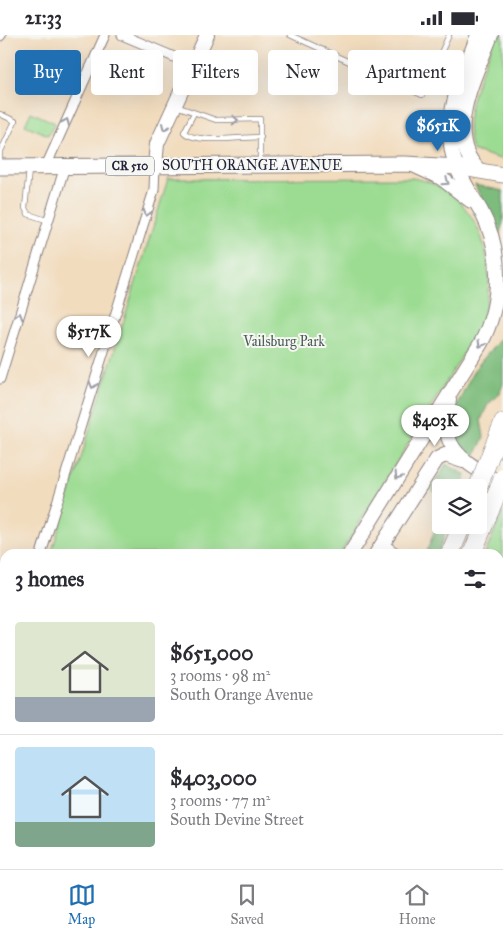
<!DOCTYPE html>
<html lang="en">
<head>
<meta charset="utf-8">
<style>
	:root { --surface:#fff; --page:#f7f7f7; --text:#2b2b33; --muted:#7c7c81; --line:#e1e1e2; --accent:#1f6fb2 }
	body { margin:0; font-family:"IM FELL Great Primer",serif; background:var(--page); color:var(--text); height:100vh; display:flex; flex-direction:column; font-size:19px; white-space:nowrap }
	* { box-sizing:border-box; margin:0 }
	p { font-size:16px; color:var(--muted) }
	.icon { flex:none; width:28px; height:28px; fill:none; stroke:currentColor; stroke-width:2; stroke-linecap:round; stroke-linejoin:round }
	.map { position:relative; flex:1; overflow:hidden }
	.side { position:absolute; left:0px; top:514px; width:504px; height:321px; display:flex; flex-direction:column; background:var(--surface); border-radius:15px 15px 0 0; box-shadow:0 5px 20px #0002 }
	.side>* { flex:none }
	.guide { position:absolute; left:15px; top:15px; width:474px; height:45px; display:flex; gap:10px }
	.buttons { position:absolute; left:432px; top:444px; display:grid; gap:10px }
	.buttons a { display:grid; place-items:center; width:55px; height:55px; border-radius:5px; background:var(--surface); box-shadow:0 5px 20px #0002; font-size:25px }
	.price { position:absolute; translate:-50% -42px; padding:0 11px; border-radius:18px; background:#fff; color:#222; font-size:16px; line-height:32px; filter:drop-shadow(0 1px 2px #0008) }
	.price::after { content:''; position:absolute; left:50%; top:30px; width:15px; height:11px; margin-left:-8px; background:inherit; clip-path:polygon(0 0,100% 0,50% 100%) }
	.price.active { background:var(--accent); color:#fff }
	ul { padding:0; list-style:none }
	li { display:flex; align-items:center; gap:15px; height:125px; padding:0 15px }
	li+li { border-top:1px solid var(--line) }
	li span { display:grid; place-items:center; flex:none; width:140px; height:100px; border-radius:5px; color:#555 }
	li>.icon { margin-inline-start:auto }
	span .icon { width:60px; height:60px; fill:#fffc; stroke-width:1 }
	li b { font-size:21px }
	h2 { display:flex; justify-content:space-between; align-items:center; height:60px; padding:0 15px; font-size:21px }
	.pill { padding:0 18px; border-radius:5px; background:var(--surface); box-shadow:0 5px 20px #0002; font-size:18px; line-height:45px }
	.pill.active { background:var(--accent); color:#fff }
	.status { display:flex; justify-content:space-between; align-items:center; height:35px; padding:0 25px; background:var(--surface); direction:ltr }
	.status svg { height:14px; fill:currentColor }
	.dock { display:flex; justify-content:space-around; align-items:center; height:70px; border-top:1px solid var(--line); background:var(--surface); font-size:14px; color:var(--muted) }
	.dock a { display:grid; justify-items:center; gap:2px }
	.dock .active { color:var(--accent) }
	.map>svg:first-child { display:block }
</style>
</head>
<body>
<div class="status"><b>21:33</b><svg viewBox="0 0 49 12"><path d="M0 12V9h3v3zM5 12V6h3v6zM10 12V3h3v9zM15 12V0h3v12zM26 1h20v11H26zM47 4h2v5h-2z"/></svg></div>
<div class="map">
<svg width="503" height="834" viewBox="0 0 503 834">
	<rect width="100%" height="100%" fill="#f6f6f2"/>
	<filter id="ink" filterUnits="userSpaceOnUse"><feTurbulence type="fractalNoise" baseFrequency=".02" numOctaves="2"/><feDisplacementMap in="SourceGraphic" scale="10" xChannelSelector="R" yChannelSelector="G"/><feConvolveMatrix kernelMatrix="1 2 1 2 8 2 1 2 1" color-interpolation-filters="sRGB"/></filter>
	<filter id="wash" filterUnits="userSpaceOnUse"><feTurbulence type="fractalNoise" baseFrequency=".0096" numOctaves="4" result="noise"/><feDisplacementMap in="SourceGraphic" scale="20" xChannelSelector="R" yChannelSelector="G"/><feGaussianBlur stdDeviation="1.12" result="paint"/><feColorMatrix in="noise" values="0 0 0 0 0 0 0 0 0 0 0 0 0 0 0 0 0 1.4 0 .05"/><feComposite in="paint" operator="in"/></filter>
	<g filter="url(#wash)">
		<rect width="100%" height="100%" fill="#f2dcbe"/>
		<g fill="#9cdc92" stroke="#5f7f66">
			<path d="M496,0H503V125L472,115C459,76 483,37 496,0Z"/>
			<polygon points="31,77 55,88 48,100 25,90"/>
			<path d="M412,143C469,151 496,211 487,264C485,281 477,295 469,310L340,519H51L168,144Z"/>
			<polygon points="503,476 503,549 499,556 499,519 485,519"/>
		</g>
		<g fill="#7dbc7c" stroke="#506f5c">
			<polygon points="475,150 503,156 503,188 499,200"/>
			<polygon points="503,269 503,349 499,360 488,369 481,385 484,402 473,425 458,407 454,376 474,335 501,303"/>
			<polygon points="446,429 466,440 461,452 441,452 441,461 431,455"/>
			<polygon points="441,478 441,490 448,490 438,519 426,519"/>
		</g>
	</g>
	<g filter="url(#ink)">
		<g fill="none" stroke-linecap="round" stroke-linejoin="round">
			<g stroke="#8a7f7c" stroke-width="6">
				<g id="service">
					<polyline points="290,0 422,60 449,0"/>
					<polyline points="176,71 216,85 260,84 260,128"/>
					<path d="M194,78L184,97C194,109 244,102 261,102"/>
					<polyline points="0,79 15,86 0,118 0,130"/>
					<polyline points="29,135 25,173 28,179 49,186"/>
					<polyline points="380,834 381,830"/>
				</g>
			</g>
			<g stroke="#8a7f7c" stroke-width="11">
				<g id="minor">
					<polyline points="122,0 193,30"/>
					<polyline points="0,1 1,0"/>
					<polyline points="46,131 105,0"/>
					<polyline points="0,344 65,131"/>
					<polyline points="382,508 398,519"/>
					<polyline points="41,519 154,155 155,130"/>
					<polyline points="0,564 5,566"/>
					<polyline points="0,652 5,636"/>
					<polyline points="499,713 503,716"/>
					<polyline points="0,735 5,737"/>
					<polyline points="499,757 503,750"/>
					<polyline points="208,830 214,834"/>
					<polyline points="439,830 446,834"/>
					<polyline points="39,834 40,830"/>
				</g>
			</g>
			<g stroke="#8a7f7c" stroke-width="16">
				<g id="secondary">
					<polyline points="155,130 157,109 207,0"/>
					<polyline points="415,131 441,143 471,166"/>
					<path d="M479,135C442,100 477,38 491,0"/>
					<path d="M449,365C436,416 466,427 503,450"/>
					<path d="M350,519L481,308C502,268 503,217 481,176C469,155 454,135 451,110C446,72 465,35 478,0"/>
					<polyline points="376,519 437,424 445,420 463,426"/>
					<polyline points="499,574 503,567"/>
					<polyline points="141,830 141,834"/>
					<polyline points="360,834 361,830"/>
				</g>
			</g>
			<g stroke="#8a7f7c" stroke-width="17">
				<polyline id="primary" points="0,132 405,129 457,132 503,140"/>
			</g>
			<g stroke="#8a7f7c" stroke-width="19">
				<g id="motorway">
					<polyline points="493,413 503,388"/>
					<polyline points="450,519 462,490"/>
					<polyline points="472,519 491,473"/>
					<polyline points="181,834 181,833"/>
					<polyline points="281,834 284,830"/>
					<polyline points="301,834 303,830"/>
					<polyline points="323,834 325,830"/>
					<polyline points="349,834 351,830"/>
				</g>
			</g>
			<use href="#service" stroke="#fff" stroke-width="4.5"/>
			<use href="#minor" stroke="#fff" stroke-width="9"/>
			<use href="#secondary" stroke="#fff" stroke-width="14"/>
			<use href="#primary" stroke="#fff" stroke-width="15"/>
			<use href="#motorway" stroke="#fff" stroke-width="18"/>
			<g stroke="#8a7f7c" stroke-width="19" stroke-linecap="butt">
				<g id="motorway-bridge">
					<polyline points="478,452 493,413"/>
					<polyline points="491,473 503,443"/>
				</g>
			</g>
			<use href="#motorway-bridge" stroke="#fff" stroke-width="18"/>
		</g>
		<defs><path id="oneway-chevron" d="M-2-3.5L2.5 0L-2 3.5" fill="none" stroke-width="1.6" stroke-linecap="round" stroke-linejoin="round" transform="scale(1.25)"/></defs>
		<g stroke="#9c9ca7">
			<use href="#oneway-chevron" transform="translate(235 85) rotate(-1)"/>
			<use href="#oneway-chevron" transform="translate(66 87) rotate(-66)"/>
			<use href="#oneway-chevron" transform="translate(165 92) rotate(114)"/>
			<use href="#oneway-chevron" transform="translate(446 147) rotate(34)"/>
			<use href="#oneway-chevron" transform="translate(147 178) rotate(107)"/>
			<use href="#oneway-chevron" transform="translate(19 281) rotate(-73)"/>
			<use href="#oneway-chevron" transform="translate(481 309) rotate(120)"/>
			<use href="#oneway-chevron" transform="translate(93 350) rotate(107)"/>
			<use href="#oneway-chevron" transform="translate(398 441) rotate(122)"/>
		</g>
	</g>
	<g text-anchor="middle" stroke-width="4" stroke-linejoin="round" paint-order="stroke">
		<rect fill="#f6f6f2" stroke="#626272" stroke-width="1" x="106" y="121.5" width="48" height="19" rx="4"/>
		<g font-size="12" font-weight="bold" fill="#22223b">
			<text x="130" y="135">CR 510</text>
		</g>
		<g font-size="14" fill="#22223b" stroke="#f6f6f2">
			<text x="252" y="135">SOUTH ORANGE AVENUE</text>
		</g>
		<g font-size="14" fill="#475a55" stroke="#f6f6f2">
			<text x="284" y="311">Vailsburg Park</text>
		</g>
	</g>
</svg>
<div class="buttons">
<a><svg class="icon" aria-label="layers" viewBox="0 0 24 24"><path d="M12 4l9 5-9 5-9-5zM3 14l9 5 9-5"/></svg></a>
</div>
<b class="price active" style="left:438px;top:117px">$651K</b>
<b class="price" style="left:89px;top:323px">$517K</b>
<b class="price" style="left:435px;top:412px">$403K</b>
<div class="guide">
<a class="pill active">Buy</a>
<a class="pill">Rent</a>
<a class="pill">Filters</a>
<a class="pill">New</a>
<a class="pill">Apartment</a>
</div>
<section class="side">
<h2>3 homes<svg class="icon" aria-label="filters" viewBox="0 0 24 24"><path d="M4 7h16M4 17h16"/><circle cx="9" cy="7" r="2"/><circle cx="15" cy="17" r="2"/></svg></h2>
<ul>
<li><span style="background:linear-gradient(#dfe7d0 75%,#9aa5b1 0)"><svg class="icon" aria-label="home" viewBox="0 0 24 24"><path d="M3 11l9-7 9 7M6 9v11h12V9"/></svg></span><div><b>$651,000</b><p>3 rooms · 98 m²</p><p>South Orange Avenue</p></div></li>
<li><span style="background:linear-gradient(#bfe0f5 75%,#7fa58c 0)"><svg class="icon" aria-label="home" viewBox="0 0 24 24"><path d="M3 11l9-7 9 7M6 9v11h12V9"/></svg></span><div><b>$403,000</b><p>3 rooms · 77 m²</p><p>South Devine Street</p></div></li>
</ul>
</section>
</div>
<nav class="dock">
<a class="active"><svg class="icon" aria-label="map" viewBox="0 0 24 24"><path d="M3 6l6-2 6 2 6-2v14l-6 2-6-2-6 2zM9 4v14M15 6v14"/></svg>Map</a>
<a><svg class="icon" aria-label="saved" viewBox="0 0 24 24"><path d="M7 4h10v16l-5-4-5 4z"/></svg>Saved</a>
<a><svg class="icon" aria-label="home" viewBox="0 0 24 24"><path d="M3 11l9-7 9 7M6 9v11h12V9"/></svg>Home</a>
</nav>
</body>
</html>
